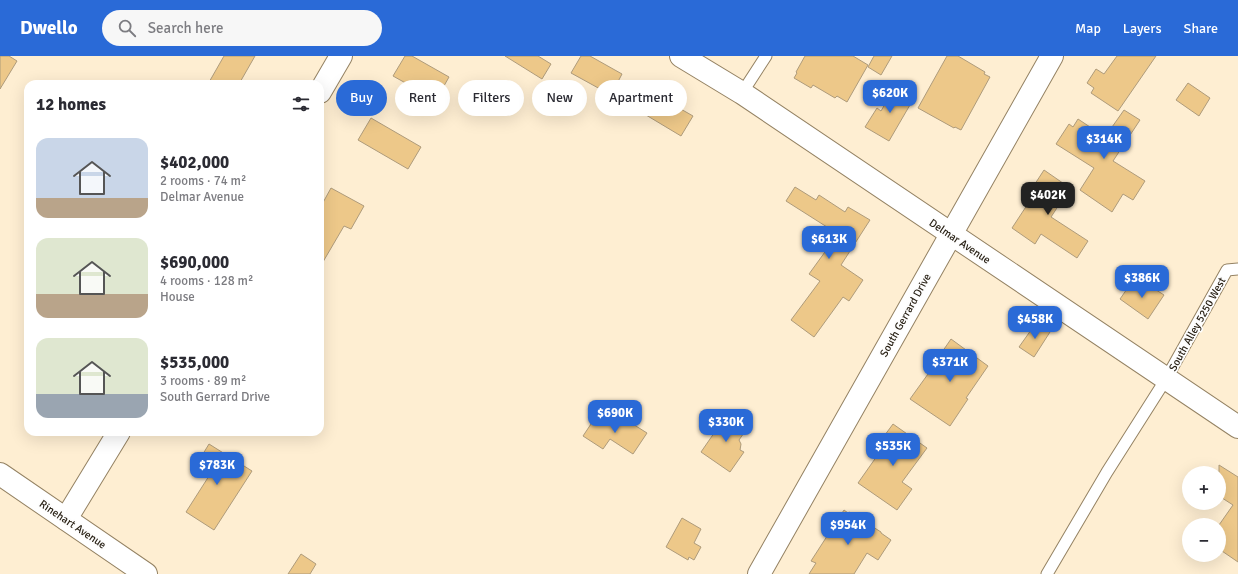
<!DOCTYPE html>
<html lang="en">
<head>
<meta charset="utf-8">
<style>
	:root { --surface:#fff; --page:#f7f7f7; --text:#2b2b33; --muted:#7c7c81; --accent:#2a6ad7 }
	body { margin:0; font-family:Signika,sans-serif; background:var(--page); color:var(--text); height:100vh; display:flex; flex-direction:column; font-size:15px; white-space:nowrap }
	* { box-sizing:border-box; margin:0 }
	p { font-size:13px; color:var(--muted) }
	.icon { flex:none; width:22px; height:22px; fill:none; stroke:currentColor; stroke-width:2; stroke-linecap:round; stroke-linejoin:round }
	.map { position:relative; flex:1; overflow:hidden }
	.sheet { position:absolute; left:24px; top:24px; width:300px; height:356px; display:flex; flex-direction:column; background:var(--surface); border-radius:12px; box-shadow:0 4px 16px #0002 }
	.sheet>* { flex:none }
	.guide { position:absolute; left:336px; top:24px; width:380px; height:36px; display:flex; gap:8px }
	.fabs { position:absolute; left:1182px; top:410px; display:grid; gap:8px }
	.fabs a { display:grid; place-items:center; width:44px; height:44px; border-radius:50%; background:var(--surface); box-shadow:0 4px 16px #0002; font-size:20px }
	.price { position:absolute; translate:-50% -34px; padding:0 9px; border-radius:8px; background:var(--accent); color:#fff; font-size:13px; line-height:26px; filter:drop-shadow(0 1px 2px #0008) }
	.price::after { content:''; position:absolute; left:50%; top:24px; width:12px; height:9px; margin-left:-6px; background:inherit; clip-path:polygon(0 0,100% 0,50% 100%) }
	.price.selected { background:#222; color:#fff }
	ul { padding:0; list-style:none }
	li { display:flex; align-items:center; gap:12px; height:100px; padding:0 12px }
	li span { display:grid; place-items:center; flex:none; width:112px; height:80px; border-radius:12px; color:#555 }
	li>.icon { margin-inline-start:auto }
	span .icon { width:48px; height:48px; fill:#fffc; stroke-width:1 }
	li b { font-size:17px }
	h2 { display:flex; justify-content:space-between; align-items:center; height:48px; padding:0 12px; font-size:17px }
	.chip { padding:0 14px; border-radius:18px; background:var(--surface); box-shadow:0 4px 16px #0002; font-size:14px; line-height:36px }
	.chip.selected { background:var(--accent); color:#fff }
	header { display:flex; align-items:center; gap:24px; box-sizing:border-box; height:56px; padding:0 20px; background:var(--accent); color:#fff }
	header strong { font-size:19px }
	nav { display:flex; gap:22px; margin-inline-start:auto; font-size:14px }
	.search { width:280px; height:36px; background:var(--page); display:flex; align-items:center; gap:10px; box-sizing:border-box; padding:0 14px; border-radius:22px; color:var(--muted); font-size:15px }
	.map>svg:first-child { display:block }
</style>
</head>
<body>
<header>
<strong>Dwello</strong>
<div class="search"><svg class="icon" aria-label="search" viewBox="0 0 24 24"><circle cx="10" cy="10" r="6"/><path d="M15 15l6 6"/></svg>Search here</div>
<nav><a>Map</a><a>Layers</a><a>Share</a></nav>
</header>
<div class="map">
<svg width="1238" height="518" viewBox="0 0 1238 518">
	<rect width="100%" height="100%" fill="#feeed2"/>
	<g fill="#edc889" stroke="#ae9b7b">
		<polygon points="0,0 9,0 17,5 0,33"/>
		<polygon points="224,0 255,0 239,28 208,28"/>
		<polygon points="405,0 412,0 449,21 436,44 393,20"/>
		<polygon points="505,0 538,0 551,8 542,23"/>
		<polygon points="581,0 590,0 622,18 611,39 571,17"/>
		<polygon points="805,0 853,0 868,9 847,46 837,40 835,42 813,29 811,32 794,22 797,17 796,16"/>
		<polygon points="874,0 892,0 881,19 868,11"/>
		<polygon points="947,0 958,0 985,16 984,18 990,21 961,74 955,71 954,72 918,52"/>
		<polygon points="1117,0 1156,0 1118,55 1091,37 1094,32 1087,27 1096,13 1104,18"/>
		<polygon points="1188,27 1210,42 1199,60 1176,44"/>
		<polygon points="895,31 914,42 889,85 865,71 877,52 881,55"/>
		<polygon points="658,40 693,60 681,80 646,59"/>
		<polygon points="1124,54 1140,64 1113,105 1145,125 1133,144 1123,138 1112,156 1080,134 1094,112 1056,88 1069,68 1073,71 1078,63 1105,81"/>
		<polygon points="371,62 421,91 408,113 358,84"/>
		<polygon points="1044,114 1070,132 1051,161 1088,185 1077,202 1041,178 1035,188 1012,172 1035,137 1031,134"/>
		<polygon points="795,131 816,144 819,139 845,156 848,151 870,164 841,209 863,224 849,245 843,241 814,281 791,264 820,225 809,218 838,178 786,145"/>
		<polygon points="331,132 364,150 351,173 344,170 320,211 320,152"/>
		<polygon points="1134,223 1148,234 1150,230 1164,239 1148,263 1120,243"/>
		<polygon points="1036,267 1050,276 1034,301 1019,291"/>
		<polygon points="951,283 988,310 966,342 968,343 950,370 910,343 941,300 940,299"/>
		<polygon points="728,357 748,371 739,384 741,388 740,394 744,396 730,416 701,396"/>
		<polygon points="597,359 613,370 620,360 647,377 633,398 610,383 603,393 583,380"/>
		<polygon points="893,368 927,392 902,426 912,433 897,454 858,427 884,390 879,387"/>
		<polygon points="209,388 252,415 214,474 186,456 209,420 195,411"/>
		<polygon points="1219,409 1238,421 1238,506 1219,493 1219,469 1233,449 1219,440"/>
		<polygon points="844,454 848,457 849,456 881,476 881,477 891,484 878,504 867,497 854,518 809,518 816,507 811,505"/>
		<polygon points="682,462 701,473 694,487 701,491 694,504 689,501 688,504 666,491"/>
		<polygon points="301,498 316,508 310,518 288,518"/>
	</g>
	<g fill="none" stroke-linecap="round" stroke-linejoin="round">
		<g stroke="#948263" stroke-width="13">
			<g id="lane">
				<polyline points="742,37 766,0"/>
				<polyline points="1047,518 1107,416 1166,323 1227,214 1238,213"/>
			</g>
		</g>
		<g stroke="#948263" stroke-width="24">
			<g id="street">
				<polyline points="681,0 742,37 1238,371"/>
				<polyline points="320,36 341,0"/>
				<polyline points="0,418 146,518"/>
				<polyline points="66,463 119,376"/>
				<polyline points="759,518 1052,0"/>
			</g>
		</g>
		<use href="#lane" stroke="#fff" stroke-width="11"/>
		<use href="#street" stroke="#fff" stroke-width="22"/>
	</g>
	<g text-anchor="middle" stroke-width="3.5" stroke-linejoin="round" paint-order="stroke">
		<g font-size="11" fill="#282014" stroke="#fdfdfd">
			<text transform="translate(960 185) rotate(34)" y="4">Delmar Avenue</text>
			<text transform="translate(905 259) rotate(-61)" y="4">South Gerrard Drive</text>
			<text transform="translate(1197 268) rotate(-61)" y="4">South Alley 5250 West</text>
			<text transform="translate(73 468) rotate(34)" y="4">Rinehart Avenue</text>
		</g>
	</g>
</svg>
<div class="fabs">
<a>+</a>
<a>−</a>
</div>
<b class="price" style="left:890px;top:58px">$620K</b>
<b class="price" style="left:1104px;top:104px">$314K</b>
<b class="price selected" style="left:1048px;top:160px">$402K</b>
<b class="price" style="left:829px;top:204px">$613K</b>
<b class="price" style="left:1142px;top:243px">$386K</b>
<b class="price" style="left:1035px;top:284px">$458K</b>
<b class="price" style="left:950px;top:327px">$371K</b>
<b class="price" style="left:615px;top:378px">$690K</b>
<b class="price" style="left:726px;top:387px">$330K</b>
<b class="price" style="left:893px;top:411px">$535K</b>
<b class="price" style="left:217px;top:430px">$783K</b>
<b class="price" style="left:848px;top:490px">$954K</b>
<div class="guide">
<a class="chip selected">Buy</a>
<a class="chip">Rent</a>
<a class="chip">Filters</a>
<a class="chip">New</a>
<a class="chip">Apartment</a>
</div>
<section class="sheet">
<h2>12 homes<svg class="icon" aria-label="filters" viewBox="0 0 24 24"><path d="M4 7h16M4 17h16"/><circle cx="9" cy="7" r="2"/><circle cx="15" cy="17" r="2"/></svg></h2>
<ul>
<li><span style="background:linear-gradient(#c9d6e8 75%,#b9a48a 0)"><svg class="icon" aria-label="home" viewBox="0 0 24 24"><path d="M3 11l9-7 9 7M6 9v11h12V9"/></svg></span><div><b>$402,000</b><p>2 rooms · 74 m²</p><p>Delmar Avenue</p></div></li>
<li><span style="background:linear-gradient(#dfe7d0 70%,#b9a48a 0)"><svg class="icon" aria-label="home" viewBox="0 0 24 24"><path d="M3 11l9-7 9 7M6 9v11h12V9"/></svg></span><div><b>$690,000</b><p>4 rooms · 128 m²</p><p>House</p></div></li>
<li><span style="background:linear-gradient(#dfe7d0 70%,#9aa5b1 0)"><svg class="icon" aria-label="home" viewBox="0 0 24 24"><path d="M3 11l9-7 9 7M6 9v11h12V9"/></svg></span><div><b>$535,000</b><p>3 rooms · 89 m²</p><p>South Gerrard Drive</p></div></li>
</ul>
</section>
</div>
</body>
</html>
